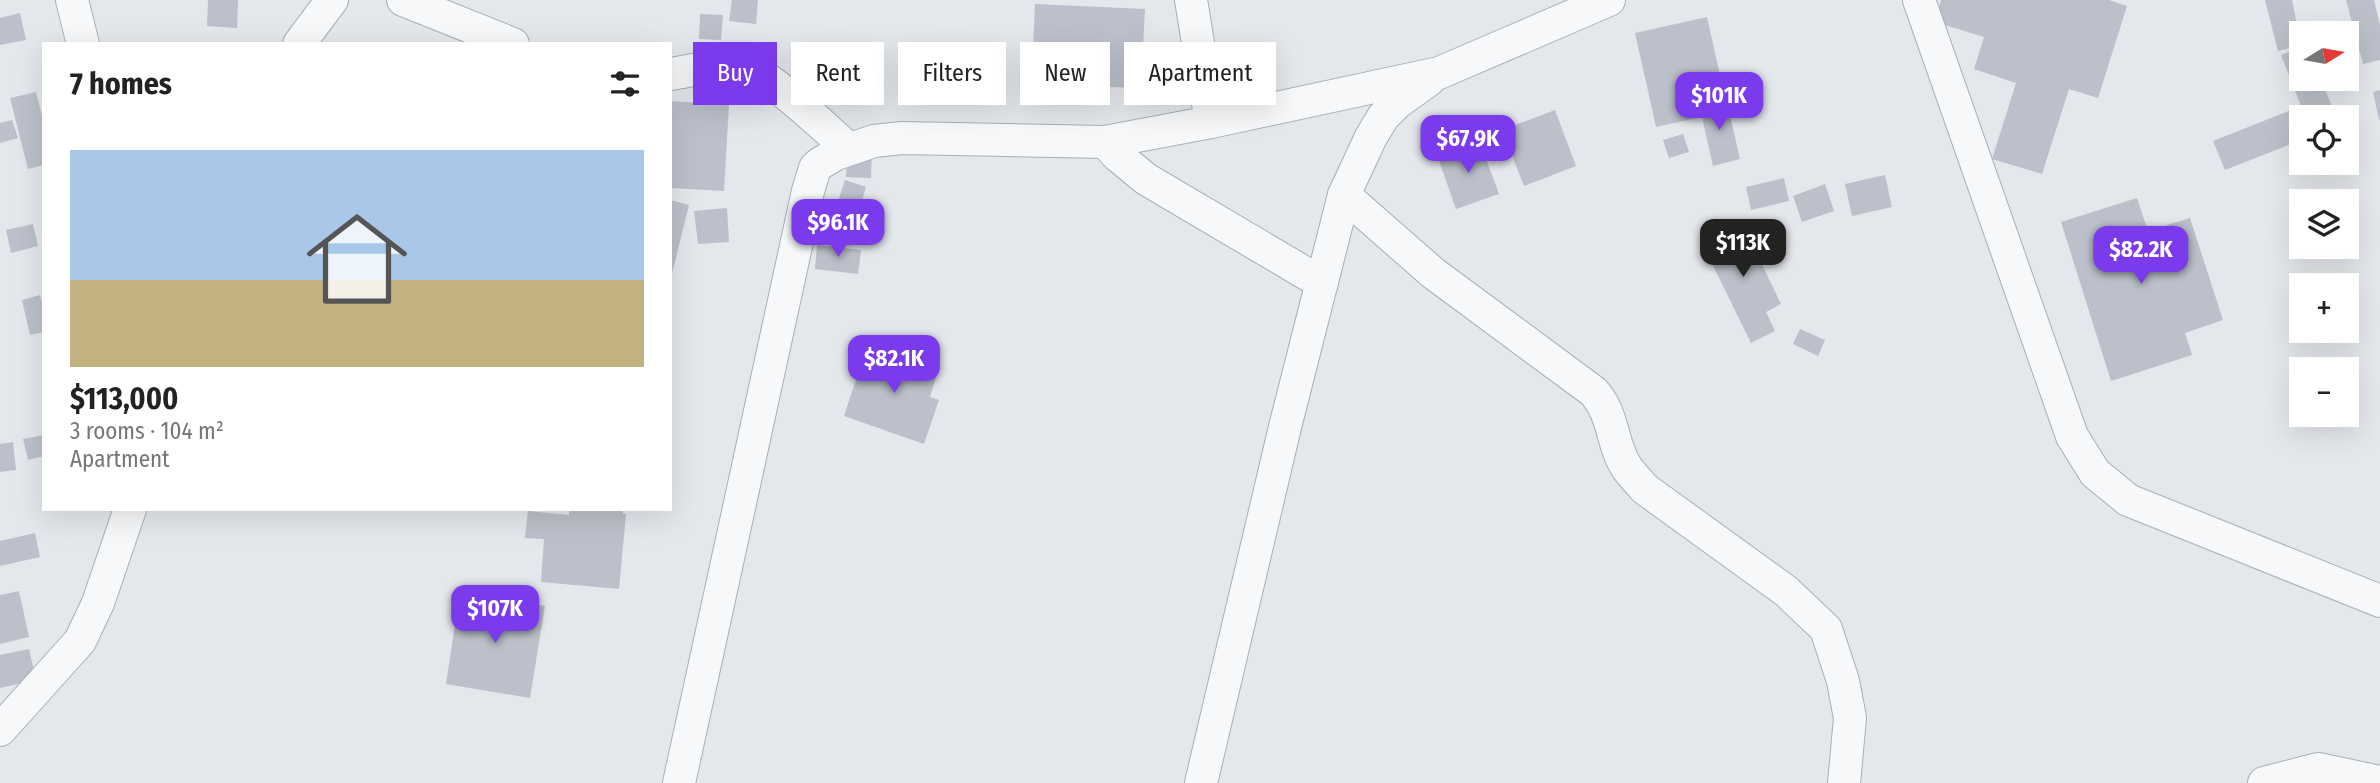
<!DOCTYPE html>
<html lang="en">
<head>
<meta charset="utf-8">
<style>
	:root { --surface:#fff; --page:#f2f2f2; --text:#222; --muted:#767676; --accent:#7c3aed }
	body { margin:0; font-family:"Fira Sans Condensed",sans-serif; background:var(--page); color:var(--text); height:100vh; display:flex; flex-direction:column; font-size:26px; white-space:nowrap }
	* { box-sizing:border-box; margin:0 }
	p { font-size:23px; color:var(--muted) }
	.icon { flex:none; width:38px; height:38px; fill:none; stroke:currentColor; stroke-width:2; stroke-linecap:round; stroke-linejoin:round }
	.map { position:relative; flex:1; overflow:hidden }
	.panel { position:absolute; left:42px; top:42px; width:630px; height:469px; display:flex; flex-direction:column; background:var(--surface); border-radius:0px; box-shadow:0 7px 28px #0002 }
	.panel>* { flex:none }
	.hud { position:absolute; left:693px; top:42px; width:665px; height:63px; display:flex; gap:14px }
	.needle { width:46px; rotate:79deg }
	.buttons { position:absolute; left:2289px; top:21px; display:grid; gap:14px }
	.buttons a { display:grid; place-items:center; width:70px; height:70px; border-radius:0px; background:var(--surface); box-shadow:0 7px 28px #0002; font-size:35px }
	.price { position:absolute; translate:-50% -60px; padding:0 16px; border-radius:14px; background:var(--accent); color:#fff; font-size:23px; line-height:46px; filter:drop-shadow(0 2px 4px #0008) }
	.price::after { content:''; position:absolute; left:50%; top:42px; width:21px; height:16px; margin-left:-10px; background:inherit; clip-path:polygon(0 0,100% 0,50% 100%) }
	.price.current { background:#222; color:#fff }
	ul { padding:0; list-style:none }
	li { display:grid; align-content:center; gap:14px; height:371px; padding:0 28px }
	li span { display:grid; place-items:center; height:217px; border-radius:0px; color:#555 }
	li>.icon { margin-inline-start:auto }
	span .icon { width:126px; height:126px; fill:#fffc; stroke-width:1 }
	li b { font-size:30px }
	h2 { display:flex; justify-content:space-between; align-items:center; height:84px; padding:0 28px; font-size:30px }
	.chip { padding:0 24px; border-radius:0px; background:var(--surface); box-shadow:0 7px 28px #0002; font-size:24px; line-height:63px }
	.chip.current { background:var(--accent); color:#fff }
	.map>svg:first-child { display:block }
</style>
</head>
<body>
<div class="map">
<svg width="2380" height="783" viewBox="0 0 2380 783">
	<rect width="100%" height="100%" fill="#e4e7ec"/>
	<g fill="#bbc0ca">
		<polygon points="208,0 238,0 237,28 207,26"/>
		<polygon points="732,0 758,0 756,24 729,21"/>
		<polygon points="1941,0 2109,0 2127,6 2098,98 2069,89 2042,174 1992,159 2016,83 1974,69 1984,37 1935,22"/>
		<polygon points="2265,0 2292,0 2301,45 2278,51"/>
		<polygon points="2346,0 2374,0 2380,25 2380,60 2363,64"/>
		<polygon points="1035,4 1145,9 1141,88 1076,86 1076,96 1031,95"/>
		<polygon points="20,13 26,40 0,45 0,18"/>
		<polygon points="700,14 723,15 721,40 699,39"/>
		<polygon points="1707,17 1724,93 1692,100 1697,118 1656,127 1635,33"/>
		<polygon points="2301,47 2301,79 2321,79 2336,117 2301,117 2301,140 2225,170 2213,141 2301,106 2281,55"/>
		<polygon points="2380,90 2380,120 2379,120 2373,92"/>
		<polygon points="36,92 44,124 44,165 28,169 10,98"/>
		<polygon points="1726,98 1740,159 1713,166 1699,104"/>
		<polygon points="670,101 729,105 724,191 670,188"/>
		<polygon points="1555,110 1576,166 1524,186 1502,130"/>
		<polygon points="12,120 18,138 0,143 0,123"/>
		<polygon points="1683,134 1689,152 1669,158 1663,140"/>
		<polygon points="1479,140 1499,194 1456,209 1437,155"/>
		<polygon points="847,149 872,150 871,178 846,177"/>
		<polygon points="1885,175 1892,207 1852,216 1845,184"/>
		<polygon points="1784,178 1789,201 1751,210 1746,187"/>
		<polygon points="845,180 866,187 859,211 837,204"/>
		<polygon points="1825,184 1834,211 1802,222 1793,196"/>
		<polygon points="2137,198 2148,231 2190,218 2223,320 2185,333 2192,355 2111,381 2061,222"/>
		<polygon points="670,200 689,205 671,278 670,278"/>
		<polygon points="727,208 729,242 698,244 694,211"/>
		<polygon points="1741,221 1781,304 1766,312 1775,331 1751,343 1701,241"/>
		<polygon points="33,224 38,246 11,253 6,230"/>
		<polygon points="817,245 861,250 858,274 815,269"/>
		<polygon points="40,295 44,310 44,332 30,335 22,300"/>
		<polygon points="1800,329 1825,340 1818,356 1793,344"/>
		<polygon points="867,346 938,371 930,397 939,400 924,444 844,416"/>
		<polygon points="44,435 44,456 28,460 23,439"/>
		<polygon points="13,442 16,470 0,472 0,444"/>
		<polygon points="569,509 623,509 623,514 626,514 619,589 541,582 544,539 525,538 528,511 569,515"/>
		<polygon points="35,533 40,557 0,566 0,541"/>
		<polygon points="19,591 29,637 0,644 0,595"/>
		<polygon points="460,592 545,606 530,698 446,684"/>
		<polygon points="29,649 36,680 0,688 0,655"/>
	</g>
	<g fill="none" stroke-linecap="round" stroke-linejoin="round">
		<g stroke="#a9aeb7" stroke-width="34">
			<g id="street">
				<polyline points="72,0 83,44"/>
				<polyline points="403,0 513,44"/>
				<polyline points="1191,0 1211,122"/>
				<polyline points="1919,0 2072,436 2095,473 2128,500 2380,601"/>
				<polyline points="299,44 332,0"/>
				<path d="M670,74C690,71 727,62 746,68C771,75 828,131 849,149"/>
				<polyline points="1105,142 1118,156 1146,179 1322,283"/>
				<path d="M1344,195L1433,273L1594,392C1615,416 1611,444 1627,468C1632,475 1639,482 1645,489L1786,591L1826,629L1843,681L1850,718L1844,783"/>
				<polyline points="0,730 80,641 98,603 130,509"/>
				<polyline points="679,783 808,191 815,168 819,164 836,154 874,141 902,138 1105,142 1211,122 1439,73 1609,0"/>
				<polyline points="1201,783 1285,427 1344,195 1371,137 1383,117 1397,103 1429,80"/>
				<polyline points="2264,783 2318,769 2380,782"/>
			</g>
		</g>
		<use href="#street" stroke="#f7f8fa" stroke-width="32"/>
	</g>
</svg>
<div class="buttons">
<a><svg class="needle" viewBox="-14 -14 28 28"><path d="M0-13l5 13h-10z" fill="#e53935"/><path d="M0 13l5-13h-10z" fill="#767676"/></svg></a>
<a><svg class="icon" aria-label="locate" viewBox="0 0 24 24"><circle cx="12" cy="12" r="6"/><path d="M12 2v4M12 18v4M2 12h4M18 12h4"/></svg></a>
<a><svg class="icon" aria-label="layers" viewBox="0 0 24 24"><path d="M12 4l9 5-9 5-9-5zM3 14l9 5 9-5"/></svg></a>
<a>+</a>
<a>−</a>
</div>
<b class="price" style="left:1719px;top:132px">$101K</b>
<b class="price" style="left:1468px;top:175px">$67.9K</b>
<b class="price" style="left:838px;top:259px">$96.1K</b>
<b class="price current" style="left:1743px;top:279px">$113K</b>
<b class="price" style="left:2141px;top:286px">$82.2K</b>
<b class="price" style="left:894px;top:395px">$82.1K</b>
<b class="price" style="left:495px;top:645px">$107K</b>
<div class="hud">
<a class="chip current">Buy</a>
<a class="chip">Rent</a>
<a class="chip">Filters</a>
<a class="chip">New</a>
<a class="chip">Apartment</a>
</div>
<section class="panel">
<h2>7 homes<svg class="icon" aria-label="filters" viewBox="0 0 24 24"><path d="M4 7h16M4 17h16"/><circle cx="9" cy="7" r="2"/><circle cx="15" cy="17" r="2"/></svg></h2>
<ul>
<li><span style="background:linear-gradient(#a9c7e8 60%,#c2b280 0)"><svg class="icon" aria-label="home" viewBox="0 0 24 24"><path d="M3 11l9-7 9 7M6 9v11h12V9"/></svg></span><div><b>$113,000</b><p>3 rooms · 104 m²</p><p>Apartment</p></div></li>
</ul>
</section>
</div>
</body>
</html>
